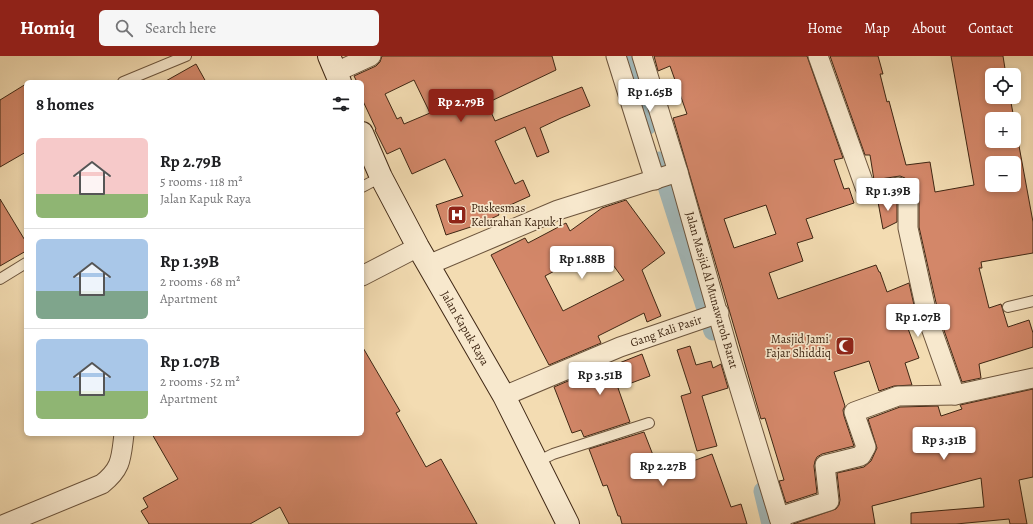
<!DOCTYPE html>
<html lang="en">
<head>
<meta charset="utf-8">
<style>
	:root { --surface:#fff; --page:#f6f6f6; --text:#202124; --muted:#757577; --line:#e0e0e0; --accent:#8f2418 }
	body { margin:0; font-family:Alegreya,serif; background:var(--page); color:var(--text); height:100vh; display:flex; flex-direction:column; font-size:15px; white-space:nowrap }
	* { box-sizing:border-box; margin:0 }
	p { font-size:13px; color:var(--muted) }
	.icon { flex:none; width:22px; height:22px; fill:none; stroke:currentColor; stroke-width:2; stroke-linecap:round; stroke-linejoin:round }
	.map { position:relative; flex:1; overflow:hidden }
	.side { position:absolute; left:24px; top:24px; width:340px; height:356px; display:flex; flex-direction:column; background:var(--surface); border-radius:6px; box-shadow:0 2px 6px #0003 }
	.side>* { flex:none }
	.fabs { position:absolute; left:985px; top:12px; display:grid; gap:8px }
	.fabs a { display:grid; place-items:center; width:36px; height:36px; border-radius:6px; background:var(--surface); box-shadow:0 2px 6px #0003; font-size:20px }
	.price { position:absolute; translate:-50% -34px; padding:0 9px; border-radius:4px; background:#fff; color:#222; font-size:13px; line-height:26px; filter:drop-shadow(0 1px 2px #0008) }
	.price::after { content:''; position:absolute; left:50%; top:24px; width:12px; height:9px; margin-left:-6px; background:inherit; clip-path:polygon(0 0,100% 0,50% 100%) }
	.price.selected { background:var(--accent); color:#fff }
	ul { padding:0; list-style:none }
	li { display:flex; align-items:center; gap:12px; height:100px; padding:0 12px }
	li+li { border-top:1px solid var(--line) }
	li span { display:grid; place-items:center; flex:none; width:112px; height:80px; border-radius:6px; color:#555 }
	li>.icon { margin-inline-start:auto }
	span .icon { width:48px; height:48px; fill:#fffc; stroke-width:1 }
	li b { font-size:17px }
	h2 { display:flex; justify-content:space-between; align-items:center; height:48px; padding:0 12px; font-size:17px }
	header { display:flex; align-items:center; gap:24px; box-sizing:border-box; height:56px; padding:0 20px; background:var(--accent); color:#fff }
	header strong { font-size:19px }
	nav { display:flex; gap:22px; margin-inline-start:auto; font-size:14px }
	.search { width:280px; height:36px; background:var(--page); display:flex; align-items:center; gap:10px; box-sizing:border-box; padding:0 14px; border-radius:6px; color:var(--muted); font-size:15px }
	.map>svg:first-child { display:block }
</style>
</head>
<body>
<header>
<strong>Homiq</strong>
<div class="search"><svg class="icon" aria-label="search" viewBox="0 0 24 24"><circle cx="10" cy="10" r="6"/><path d="M15 15l6 6"/></svg>Search here</div>
<nav><a>Home</a><a>Map</a><a>About</a><a>Contact</a></nav>
</header>
<div class="map">
<svg width="1033" height="468" viewBox="0 0 1033 468">
	<rect width="100%" height="100%" fill="#f3dcb2"/>
	<filter id="stains"><feTurbulence type="fractalNoise" baseFrequency=".005" numOctaves="4"/><feColorMatrix values="0 0 0 0 .2 0 0 0 0 .09 0 0 0 0 .02 0 0 0 .5 -.17"/></filter>
	<radialGradient id="worn" r=".72"><stop offset=".6" stop-color="#630" stop-opacity="0"/><stop offset="1" stop-color="#630" stop-opacity=".3"/></radialGradient>
	<g fill="none" stroke-linecap="round" stroke-linejoin="round">
		<g stroke="#a2b8b9" stroke-width="19">
			<polyline points="627,0 647,70"/>
			<polyline points="659,105 713,275"/>
			<polyline points="763,435 771,468"/>
		</g>
	</g>
	<g fill="#d38769" stroke="#3f2714" fill-rule="evenodd">
		<path d="M382,0H552L556,14L487,47L495,65L582,31L590,50L561,62L540,72L549,96L537,101L525,71L495,85L515,128L523,124L530,140L497,155L499,159L480,168L446,179L436,149L463,140L445,103L412,118L400,92L387,98L375,74L376,73L362,43V26H357L354,20L376,10L380,6ZM414,24L430,57L404,68L401,61L397,63L385,38Z"/>
		<path d="M654,0H807L843,102L834,104L844,133L849,132L854,147L806,163L813,182L797,187L803,205L769,217L778,243L876,209L879,216H880L887,236L909,227L914,249L901,254L919,302L905,307L912,329L894,330L879,335L869,305L834,316L845,350L843,354L844,360L854,390L822,398L817,401L815,405L814,410L817,437L786,447L779,425L784,424L765,362L761,363L673,62L687,58L670,10L658,15ZM766,149L776,178L734,192L724,163Z"/>
		<path d="M830,0H878L883,18H880L887,46L889,45L906,109L930,106L935,136L974,129L951,0H1003L1006,19H992V41H1010L1033,166V197L981,206L982,212H979L989,252L1001,248L1008,271L1029,264L1033,277V291L979,308L981,322L962,326L939,260L919,171V139L918,134L905,122L900,120L874,124L870,99H865ZM992,63H1014V85H992ZM992,107H1014V129H992Z"/>
		<polygon points="196,8 206,26 164,26"/>
		<polygon points="26,28 26,96 0,111 0,44"/>
		<polygon points="0,143 26,186 26,195 0,210"/>
		<polygon points="895,143 897,144 897,166 883,173 878,146"/>
		<path d="M626,144L665,197L642,214L661,260L647,266L644,257L598,280L601,287L549,309L491,199L525,182L528,187L566,167L570,175L602,152ZM600,191L624,224L563,255L545,220Z"/>
		<polygon points="362,290 400,355 396,357 426,411 441,403 477,468 289,468 280,451 250,468 149,468 141,455 148,451 143,442 178,423 152,378 362,378"/>
		<polygon points="690,290 696,309 711,305 713,312 721,308 728,332 702,340 717,390 697,395 681,340 691,337 677,294"/>
		<polygon points="642,298 650,320 618,332 630,366 584,381 581,374 572,377 554,331 608,308 609,311"/>
		<polygon points="1033,333 1033,421 1019,424 1027,468 1010,468 1009,463 956,468 911,468 911,457 984,451 981,422 872,450 875,468 793,468 836,453 839,449 840,444 837,417 864,411 871,405 877,392 868,363 900,351 938,350 941,360 962,353 960,349"/>
		<polygon points="644,376 660,417 712,398 731,451 741,448 747,468 622,468 620,460 618,460 607,429 603,430 589,393"/>
	</g>
	<g fill="none" stroke-linecap="round" stroke-linejoin="round">
		<g stroke="#6c543c" stroke-width="12">
			<g id="service">
				<polyline points="123,26 186,0"/>
				<polyline points="362,131 381,121"/>
				<polyline points="0,223 26,207"/>
				<polyline points="1008,251 1033,245"/>
				<polyline points="537,406 553,398 649,367"/>
			</g>
		</g>
		<g stroke="#6c543c" stroke-width="21">
			<g id="minor">
				<polyline points="616,0 655,124"/>
				<polyline points="642,0 678,116 728,294 781,468"/>
				<path d="M818,0L865,131C873,140 888,133 898,131L908,139V172L928,263L955,339L1033,322"/>
				<polyline points="336,16 371,0"/>
				<polyline points="428,209 558,154 678,116"/>
				<polyline points="362,220 418,191"/>
				<polyline points="504,340 620,291 719,257"/>
				<polyline points="779,461 829,445 825,409 861,400 866,391 854,356 898,340 955,339"/>
				<path d="M5,468L102,428C122,412 121,402 124,378"/>
			</g>
		</g>
		<g stroke="#3f2714" stroke-width="24">
			<g id="secondary">
				<polyline points="329,0 340,26"/>
				<polyline points="362,77 381,121 418,191 504,340 568,468"/>
			</g>
		</g>
		<use href="#service" stroke="#f7e8cd" stroke-width="10"/>
		<use href="#minor" stroke="#f7e8cd" stroke-width="19"/>
		<use href="#secondary" stroke="#f7e8cd" stroke-width="22"/>
	</g>
	<defs>
		<g id="hospital-square" transform="scale(1)"><rect x="-9" y="-9" width="18" height="18" rx="4" fill="#8f2418" stroke="#f7e8cd"/><path d="M-5-5h3v3.5h4V-5h3V5h-3V1.5h-4V5h-3Z" fill="#fff"/></g>
		<g id="mosque-square" transform="scale(1)"><rect x="-9" y="-9" width="18" height="18" rx="4" fill="#8f2418" stroke="#f7e8cd"/><path d="M3.5-4.9A6 6 0 1 0 3.5 4.9A5 5 0 1 1 3.5-4.9Z" fill="#fff"/></g>
	</defs>
	<g fill-rule="evenodd">
		<use href="#hospital-square" x="457" y="159"/>
		<use href="#mosque-square" x="845" y="290"/>
	</g>
	<g text-anchor="middle" stroke-width="3.5" stroke-linejoin="round" paint-order="stroke">
		<g font-size="12" fill="#3f2714" stroke="#f7e8cd" text-anchor="start">
			<text x="471" y="156">Puskesmas<tspan x="471" dy="14">Kelurahan Kapuk I</tspan></text>
			<text x="831" y="287" text-anchor="end">Masjid Jami'<tspan x="831" dy="14">Fajar Shiddiq</tspan></text>
		</g>
		<g font-size="12" fill="#3f2714" stroke="#f7e8cd">
			<text transform="translate(712 234) rotate(74)" y="4">Jalan Masjid Al Munawaroh Barat</text>
			<text transform="translate(465 272) rotate(60)" y="4">Jalan Kapuk Raya</text>
			<text transform="translate(666 275) rotate(-19)" y="4">Gang Kali Pasir</text>
		</g>
	</g>
	<rect width="100%" height="100%" filter="url(#stains)"/>
	<rect width="100%" height="100%" fill="url(#worn)"/>
</svg>
<div class="fabs">
<a><svg class="icon" aria-label="locate" viewBox="0 0 24 24"><circle cx="12" cy="12" r="6"/><path d="M12 2v4M12 18v4M2 12h4M18 12h4"/></svg></a>
<a>+</a>
<a>−</a>
</div>
<b class="price" style="left:650px;top:57px">Rp 1.65B</b>
<b class="price selected" style="left:461px;top:67px">Rp 2.79B</b>
<b class="price" style="left:888px;top:156px">Rp 1.39B</b>
<b class="price" style="left:582px;top:224px">Rp 1.88B</b>
<b class="price" style="left:918px;top:282px">Rp 1.07B</b>
<b class="price" style="left:600px;top:340px">Rp 3.51B</b>
<b class="price" style="left:944px;top:405px">Rp 3.31B</b>
<b class="price" style="left:663px;top:431px">Rp 2.27B</b>
<section class="side">
<h2>8 homes<svg class="icon" aria-label="filters" viewBox="0 0 24 24"><path d="M4 7h16M4 17h16"/><circle cx="9" cy="7" r="2"/><circle cx="15" cy="17" r="2"/></svg></h2>
<ul>
<li><span style="background:linear-gradient(#f6c9c9 70%,#8fb573 0)"><svg class="icon" aria-label="home" viewBox="0 0 24 24"><path d="M3 11l9-7 9 7M6 9v11h12V9"/></svg></span><div><b>Rp 2.79B</b><p>5 rooms · 118 m²</p><p>Jalan Kapuk Raya</p></div></li>
<li><span style="background:linear-gradient(#a9c7e8 65%,#7fa58c 0)"><svg class="icon" aria-label="home" viewBox="0 0 24 24"><path d="M3 11l9-7 9 7M6 9v11h12V9"/></svg></span><div><b>Rp 1.39B</b><p>2 rooms · 68 m²</p><p>Apartment</p></div></li>
<li><span style="background:linear-gradient(#a9c7e8 65%,#8fb573 0)"><svg class="icon" aria-label="home" viewBox="0 0 24 24"><path d="M3 11l9-7 9 7M6 9v11h12V9"/></svg></span><div><b>Rp 1.07B</b><p>2 rooms · 52 m²</p><p>Apartment</p></div></li>
</ul>
</section>
</div>
</body>
</html>
